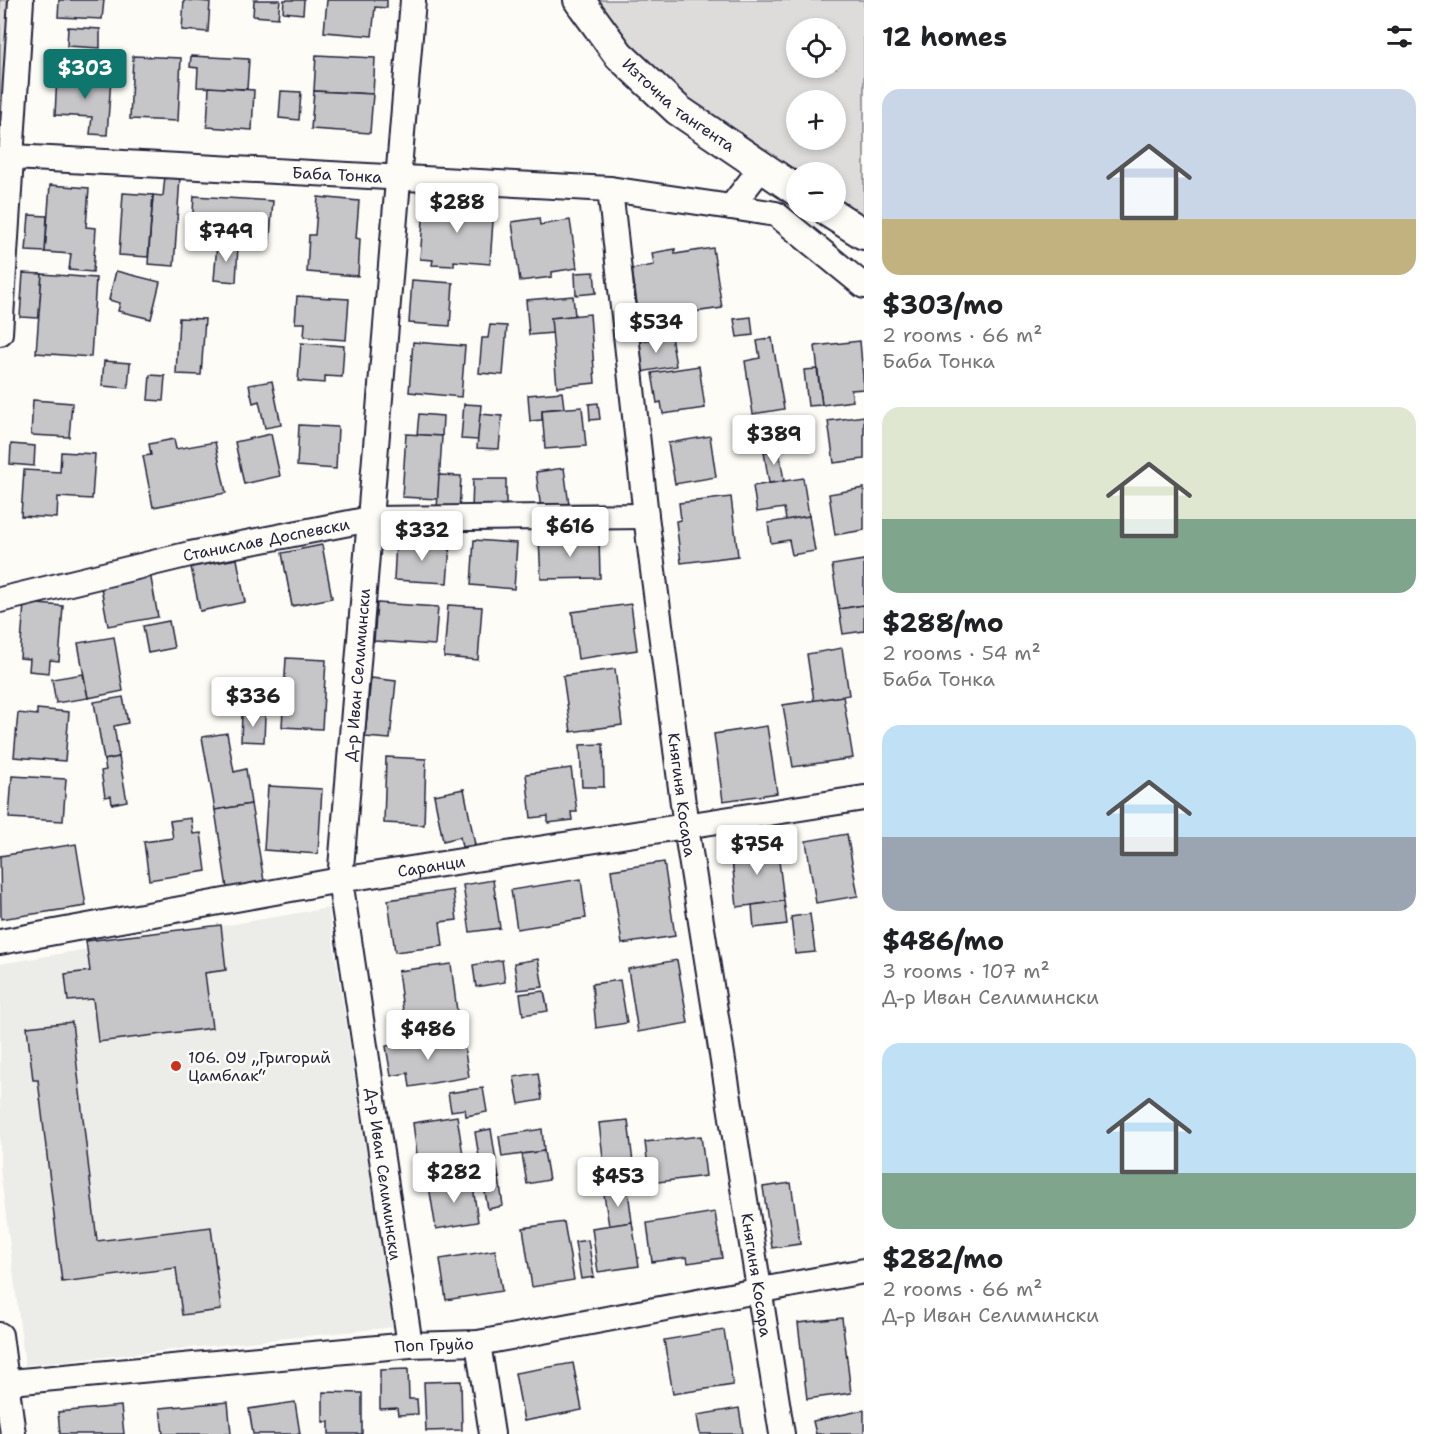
<!DOCTYPE html>
<html lang="en">
<head>
<meta charset="utf-8">
<style>
	:root { --surface:#fff; --page:#f2f2f2; --text:#202124; --muted:#757577; --accent:#0f766e }
	body { margin:0; font-family:"Shantell Sans",sans-serif; background:var(--page); color:var(--text); height:100vh; display:flex; flex-direction:column; font-size:22px; white-space:nowrap }
	* { box-sizing:border-box; margin:0 }
	p { font-size:20px; color:var(--muted) }
	.icon { flex:none; width:33px; height:33px; fill:none; stroke:currentColor; stroke-width:2; stroke-linecap:round; stroke-linejoin:round }
	.map { position:relative; flex:1; overflow:hidden }
	.details { display:flex; flex-direction:column; background:var(--surface); width:570px }
	.details>* { flex:none }
	.tools { position:absolute; left:786px; top:18px; display:grid; gap:12px }
	.tools a { display:grid; place-items:center; width:60px; height:60px; border-radius:50%; background:var(--surface); box-shadow:0 3px 9px #0003; font-size:30px }
	.price { position:absolute; translate:-50% -51px; padding:0 14px; border-radius:6px; background:#fff; color:#222; font-size:20px; line-height:39px; filter:drop-shadow(0 2px 3px #0008) }
	.price::after { content:''; position:absolute; left:50%; top:36px; width:18px; height:14px; margin-left:-9px; background:inherit; clip-path:polygon(0 0,100% 0,50% 100%) }
	.price.current { background:var(--accent); color:#fff }
	ul { padding:0; list-style:none }
	li { display:grid; align-content:center; gap:12px; height:318px; padding:0 18px }
	li span { display:grid; place-items:center; height:186px; border-radius:18px; color:#555 }
	li>.icon { margin-inline-start:auto }
	span .icon { width:108px; height:108px; fill:#fffc; stroke-width:1 }
	li b { font-size:26px }
	h2 { display:flex; justify-content:space-between; align-items:center; height:72px; padding:0 18px; font-size:26px }
	main { display:flex; flex:1; min-height:0 }
	.map>svg:first-child { display:block }
</style>
</head>
<body>
<main>
<div class="map">
<svg width="864" height="1434" viewBox="0 0 864 1434">
	<rect width="100%" height="100%" fill="#fdfcf7"/>
	<filter id="ink" filterUnits="userSpaceOnUse"><feTurbulence type="fractalNoise" baseFrequency=".0167" numOctaves="2"/><feDisplacementMap in="SourceGraphic" scale="12" xChannelSelector="R" yChannelSelector="G"/><feConvolveMatrix kernelMatrix="1 2 1 2 8 2 1 2 1" color-interpolation-filters="sRGB"/></filter>
	<g filter="url(#ink)">
		<polygon fill="#ecece9" points="328,908 394,1327 25,1365 0,1168 0,964"/>
		<g fill="#dddcdb" stroke="#807f8b" stroke-width="1.5" fill-rule="evenodd">
			<polygon points="0,0 21,0 0,160"/>
			<path d="M579,0H864V234L836,212V172H796L761,168ZM796,28H836V68H796ZM796,100H836V140H796Z"/>
		</g>
		<g fill="#c6c6c8" stroke="#22223b" stroke-width="1.5">
			<polygon points="59,0 104,0 102,19 58,17"/>
			<polygon points="184,0 210,2 208,32 182,30"/>
			<polygon points="254,0 280,0 278,18 253,16"/>
			<polygon points="284,0 304,0 303,14 283,12"/>
			<polygon points="327,0 387,0 387,8 375,7 372,36 324,32"/>
			<polygon points="68,27 100,29 100,48 67,46"/>
			<polygon points="316,55 375,58 373,94 314,91"/>
			<polygon points="133,56 181,58 178,121 130,119"/>
			<polygon points="191,56 249,59 247,89 197,87 198,68 190,67"/>
			<polygon points="57,75 111,78 107,135 90,134 92,117 55,115"/>
			<polygon points="209,87 254,90 252,130 207,127"/>
			<polygon points="281,91 301,92 299,120 279,118"/>
			<polygon points="314,91 373,94 370,133 311,129"/>
			<polygon points="165,176 180,177 174,266 148,264 153,195 163,196"/>
			<polygon points="50,185 89,188 86,227 96,228 93,272 69,270 71,254 45,252"/>
			<polygon points="123,193 153,195 148,257 119,255"/>
			<polygon points="194,196 273,201 269,248 191,242"/>
			<polygon points="318,197 359,201 356,238 360,239 358,276 307,272 309,235 315,235"/>
			<polygon points="442,202 494,206 490,264 454,261 454,266 432,265 433,260 420,259 424,208 442,209"/>
			<polygon points="29,215 47,216 45,252 26,251"/>
			<polygon points="539,218 540,225 570,220 577,268 552,272 552,277 520,281 512,222"/>
			<polygon points="217,244 238,245 236,282 214,280"/>
			<polygon points="713,248 722,308 687,313 689,324 641,331 632,269 654,265 652,253 675,249 675,254"/>
			<polygon points="116,271 160,282 151,319 118,311 120,303 109,300"/>
			<polygon points="594,272 596,293 576,295 575,273"/>
			<polygon points="23,273 42,274 39,318 20,317"/>
			<polygon points="42,274 96,278 91,357 36,353"/>
			<polygon points="412,280 453,283 450,326 409,323"/>
			<polygon points="297,296 349,299 346,340 304,337 305,323 295,323"/>
			<polygon points="573,296 575,316 551,318 553,333 529,335 526,300"/>
			<polygon points="590,314 595,383 557,387 551,318"/>
			<polygon points="751,317 753,335 737,337 734,319"/>
			<polygon points="179,318 205,319 201,375 176,374"/>
			<polygon points="490,325 507,326 503,375 479,373 482,338 488,338"/>
			<polygon points="671,336 676,366 641,372 636,342"/>
			<polygon points="772,338 784,409 753,414 745,361 760,358 757,341"/>
			<polygon points="860,341 864,389 851,390 853,401 822,405 815,346"/>
			<polygon points="413,342 465,346 461,397 409,392"/>
			<polygon points="301,343 344,346 342,377 325,376 325,383 298,381"/>
			<polygon points="104,361 130,363 128,388 102,386"/>
			<polygon points="699,366 705,408 663,414 661,402 657,403 652,373"/>
			<polygon points="817,369 822,405 808,406 804,370"/>
			<polygon points="150,375 165,376 163,401 148,400"/>
			<polygon points="272,381 281,425 265,428 259,401 253,403 249,385"/>
			<polygon points="562,392 564,408 542,410 542,420 530,421 528,395"/>
			<polygon points="33,400 72,403 69,437 31,435"/>
			<polygon points="598,403 600,419 590,420 589,404"/>
			<polygon points="464,404 481,405 478,440 461,439"/>
			<polygon points="582,407 586,446 545,449 542,410"/>
			<polygon points="419,414 443,416 442,436 417,435"/>
			<polygon points="480,414 502,416 499,449 477,448"/>
			<polygon points="864,416 864,459 834,463 828,421"/>
			<polygon points="785,419 790,448 764,452 759,423"/>
			<polygon points="299,425 338,427 336,469 297,466"/>
			<polygon points="271,434 280,476 244,484 235,442"/>
			<polygon points="406,434 442,436 438,499 402,497"/>
			<polygon points="710,436 716,477 675,484 668,443"/>
			<polygon points="174,439 176,449 215,442 226,493 153,507 143,456 151,455 149,444"/>
			<polygon points="11,444 35,446 34,466 10,464"/>
			<polygon points="779,450 784,481 769,483 764,452"/>
			<polygon points="61,452 95,454 92,499 58,497 57,518 21,516 24,470 60,472"/>
			<polygon points="564,468 569,505 541,509 536,472"/>
			<polygon points="439,475 461,476 459,512 437,510"/>
			<polygon points="803,478 809,516 786,520 784,508 757,512 753,486"/>
			<polygon points="473,479 506,479 506,510 472,510"/>
			<polygon points="864,488 864,530 835,535 829,494"/>
			<polygon points="731,497 738,556 681,563 676,521 681,520 679,503"/>
			<polygon points="809,516 815,551 792,555 789,540 771,543 768,523"/>
			<polygon points="599,537 600,578 541,579 539,539"/>
			<polygon points="474,540 517,543 514,589 471,585"/>
			<polygon points="396,541 450,545 447,583 394,580"/>
			<polygon points="322,545 332,598 292,606 282,553"/>
			<polygon points="237,559 245,602 200,611 191,567"/>
			<polygon points="864,560 864,605 839,609 832,565"/>
			<polygon points="150,573 158,617 108,626 100,582"/>
			<polygon points="24,603 63,606 59,661 50,660 49,673 29,671 30,659 20,658"/>
			<polygon points="377,603 438,607 435,645 374,641"/>
			<polygon points="631,604 637,650 578,659 572,612"/>
			<polygon points="448,605 482,607 478,660 444,657"/>
			<polygon points="864,605 864,631 843,634 839,609"/>
			<polygon points="169,621 174,648 148,653 143,626"/>
			<polygon points="114,637 123,691 88,698 78,643"/>
			<polygon points="842,648 849,695 814,701 807,654"/>
			<polygon points="286,658 326,660 322,729 282,727"/>
			<polygon points="615,669 622,725 571,732 563,676"/>
			<polygon points="83,674 88,698 56,703 52,679"/>
			<polygon points="371,678 396,681 390,739 365,737"/>
			<polygon points="843,696 853,758 793,767 783,705"/>
			<polygon points="123,697 128,723 114,726 119,757 104,760 94,702"/>
			<polygon points="37,709 69,712 65,761 14,757 18,713 37,715"/>
			<polygon points="242,714 265,715 264,742 241,741"/>
			<polygon points="767,726 777,793 723,801 714,734"/>
			<polygon points="227,733 234,772 246,769 251,804 215,810 202,737"/>
			<polygon points="603,744 604,787 582,787 580,745"/>
			<polygon points="119,757 127,801 112,804 111,796 105,797 101,771 106,770 104,760"/>
			<polygon points="386,757 426,759 424,825 384,823"/>
			<polygon points="571,768 577,812 571,812 572,820 548,823 548,816 531,818 526,774"/>
			<polygon points="12,776 66,779 63,821 9,818"/>
			<polygon points="268,786 322,789 318,854 264,850"/>
			<polygon points="464,789 475,845 462,847 460,837 443,841 434,795"/>
			<polygon points="251,804 264,881 227,888 215,810"/>
			<polygon points="191,818 193,834 201,833 206,871 149,880 144,842 173,838 170,821"/>
			<polygon points="847,834 858,896 816,903 806,841"/>
			<polygon points="76,844 86,906 1,919 0,856"/>
			<polygon points="777,845 784,901 737,907 731,851"/>
			<polygon points="664,862 675,936 622,944 611,870"/>
			<polygon points="581,879 586,918 517,929 511,890"/>
			<polygon points="493,880 500,928 470,932 463,885"/>
			<polygon points="453,890 457,920 440,922 443,946 395,952 388,900"/>
			<polygon points="784,901 787,924 754,928 752,905"/>
			<polygon points="810,914 815,952 795,954 791,917"/>
			<polygon points="221,925 226,970 205,973 212,1028 98,1042 93,999 68,1001 65,974 90,971 86,941"/>
			<polygon points="538,959 543,987 518,990 514,963"/>
			<polygon points="502,960 505,982 476,987 473,965"/>
			<polygon points="677,960 688,1023 638,1032 628,969"/>
			<polygon points="451,964 458,1019 405,1026 398,971"/>
			<polygon points="620,980 627,1023 596,1028 592,984"/>
			<polygon points="544,991 548,1011 523,1015 520,994"/>
			<polygon points="72,1022 97,1241 211,1227 221,1310 182,1315 176,1268 62,1282 38,1080 33,1080 27,1027"/>
			<polygon points="438,1037 439,1044 463,1040 469,1077 410,1087 408,1073 391,1076 386,1046"/>
			<polygon points="538,1073 542,1100 519,1104 514,1077"/>
			<polygon points="483,1088 487,1112 466,1116 465,1109 451,1111 448,1093"/>
			<polygon points="457,1116 463,1155 418,1162 413,1123"/>
			<polygon points="628,1120 633,1163 604,1166 599,1123"/>
			<polygon points="491,1129 496,1161 480,1163 475,1132"/>
			<polygon points="542,1129 544,1151 502,1157 499,1136"/>
			<polygon points="701,1136 706,1176 650,1183 645,1142"/>
			<polygon points="544,1151 549,1180 527,1184 522,1154"/>
			<polygon points="496,1161 499,1178 475,1182 473,1165"/>
			<polygon points="499,1178 503,1206 488,1209 483,1181"/>
			<polygon points="472,1179 478,1222 436,1229 429,1186"/>
			<polygon points="791,1183 800,1244 772,1248 763,1187"/>
			<polygon points="628,1191 632,1222 609,1226 604,1194"/>
			<polygon points="715,1212 722,1258 688,1263 687,1257 652,1262 647,1223"/>
			<polygon points="564,1222 574,1280 532,1287 523,1228"/>
			<polygon points="632,1222 639,1266 598,1272 592,1228"/>
			<polygon points="588,1240 594,1277 581,1279 575,1242"/>
			<polygon points="495,1250 502,1291 446,1300 440,1259"/>
			<polygon points="842,1318 851,1393 807,1399 798,1323"/>
			<polygon points="724,1330 733,1385 673,1394 664,1340"/>
			<polygon points="573,1363 582,1410 524,1421 515,1373"/>
			<polygon points="408,1369 409,1399 417,1399 418,1414 398,1415 397,1408 380,1409 380,1370"/>
			<polygon points="461,1381 462,1430 426,1431 424,1382"/>
			<polygon points="323,1392 362,1393 362,1434 329,1434 329,1422 323,1422"/>
			<polygon points="228,1402 231,1434 163,1434 160,1408"/>
			<polygon points="295,1402 300,1434 253,1434 249,1409"/>
			<polygon points="121,1406 124,1434 60,1434 58,1412"/>
			<polygon points="739,1408 743,1434 700,1434 697,1415"/>
			<polygon points="864,1410 864,1434 816,1434 813,1421"/>
		</g>
		<g fill="none" stroke-linecap="round" stroke-linejoin="round">
			<g stroke="#22223b" stroke-width="28">
				<g id="minor">
					<path id="s1" d="M0,160L13,157L610,189L731,207L776,214L864,286"/>
					<path id="s2" d="M610,189L646,516L686,827L782,1434"/>
					<polyline points="731,207 761,168"/>
					<polyline points="0,333 21,0"/>
					<path id="s3" d="M0,600L190,554L370,519L646,516"/>
					<path id="s4" d="M0,942L340,880L864,798"/>
					<polyline points="0,1335 13,1434"/>
					<polyline points="478,1343 492,1434"/>
					<path id="s5" d="M410,1345L340,880L413,0"/>
					<path id="s6" d="M0,1383L410,1345L478,1343L864,1271"/>
				</g>
			</g>
			<g stroke="#22223b" stroke-width="34">
				<g id="tertiary">
					<path id="s7" d="M579,0L619,55L678,110L796,190"/>
					<polyline points="829,212 864,234"/>
				</g>
			</g>
			<use href="#minor" stroke="#fdfcf7" stroke-width="24"/>
			<use href="#tertiary" stroke="#fdfcf7" stroke-width="30"/>
		</g>
	</g>
	<circle fill="#c8321e" stroke="#fdfcf7" stroke-width="2" cx="176" cy="1066" r="6"/>
	<g text-anchor="middle" stroke-width="5" stroke-linejoin="round" paint-order="stroke">
		<g font-size="16" fill="#22223b" stroke="#fdfcf7">
			<text dy="6" stroke="none"><textPath href="#s7" startOffset="146">Източна тангента</textPath></text>
			<text dy="6" stroke="none"><textPath href="#s1" startOffset="338">Баба Тонка</textPath></text>
			<text dy="6" stroke="none"><textPath href="#s3" startOffset="273">Станислав Доспевски</textPath></text>
			<text dy="6" stroke="none"><textPath href="#s5" startOffset="676">Д-р Иван Селимински</textPath></text>
			<text dy="6" stroke="none"><textPath href="#s2" startOffset="610">Княгиня Косара</textPath></text>
			<text dy="6" stroke="none"><textPath href="#s4" startOffset="438">Саранци</textPath></text>
			<text transform="translate(384 1174) rotate(82)" y="6">Д-р Иван Селимински</text>
			<text dy="6" stroke="none"><textPath href="#s2" startOffset="1096">Княгиня Косара</textPath></text>
			<text dy="6" stroke="none"><textPath href="#s6" startOffset="436">Поп Груйо</textPath></text>
		</g>
		<g font-size="16" fill="#22223b" stroke="#fdfcf7" text-anchor="start">
			<text x="188" y="1063">106. ОУ „Григорий<tspan x="188" dy="18">Цамблак“</tspan></text>
		</g>
	</g>
</svg>
<div class="tools">
<a><svg class="icon" aria-label="locate" viewBox="0 0 24 24"><circle cx="12" cy="12" r="6"/><path d="M12 2v4M12 18v4M2 12h4M18 12h4"/></svg></a>
<a>+</a>
<a>−</a>
</div>
<b class="price current" style="left:85px;top:100px">$303</b>
<b class="price" style="left:457px;top:234px">$288</b>
<b class="price" style="left:226px;top:263px">$749</b>
<b class="price" style="left:656px;top:354px">$534</b>
<b class="price" style="left:774px;top:466px">$389</b>
<b class="price" style="left:570px;top:558px">$616</b>
<b class="price" style="left:422px;top:562px">$332</b>
<b class="price" style="left:253px;top:728px">$336</b>
<b class="price" style="left:757px;top:876px">$754</b>
<b class="price" style="left:428px;top:1061px">$486</b>
<b class="price" style="left:454px;top:1204px">$282</b>
<b class="price" style="left:618px;top:1208px">$453</b>
</div>
<section class="details">
<h2>12 homes<svg class="icon" aria-label="filters" viewBox="0 0 24 24"><path d="M4 7h16M4 17h16"/><circle cx="9" cy="7" r="2"/><circle cx="15" cy="17" r="2"/></svg></h2>
<ul>
<li><span style="background:linear-gradient(#c9d6e8 70%,#c2b280 0)"><svg class="icon" aria-label="home" viewBox="0 0 24 24"><path d="M3 11l9-7 9 7M6 9v11h12V9"/></svg></span><div><b>$303/mo</b><p>2 rooms · 66 m²</p><p>Баба Тонка</p></div></li>
<li><span style="background:linear-gradient(#dfe7d0 60%,#7fa58c 0)"><svg class="icon" aria-label="home" viewBox="0 0 24 24"><path d="M3 11l9-7 9 7M6 9v11h12V9"/></svg></span><div><b>$288/mo</b><p>2 rooms · 54 m²</p><p>Баба Тонка</p></div></li>
<li><span style="background:linear-gradient(#bfe0f5 60%,#9aa5b1 0)"><svg class="icon" aria-label="home" viewBox="0 0 24 24"><path d="M3 11l9-7 9 7M6 9v11h12V9"/></svg></span><div><b>$486/mo</b><p>3 rooms · 107 m²</p><p>Д-р Иван Селимински</p></div></li>
<li><span style="background:linear-gradient(#bfe0f5 70%,#7fa58c 0)"><svg class="icon" aria-label="home" viewBox="0 0 24 24"><path d="M3 11l9-7 9 7M6 9v11h12V9"/></svg></span><div><b>$282/mo</b><p>2 rooms · 66 m²</p><p>Д-р Иван Селимински</p></div></li>
</ul>
</section>
</main>
</body>
</html>
